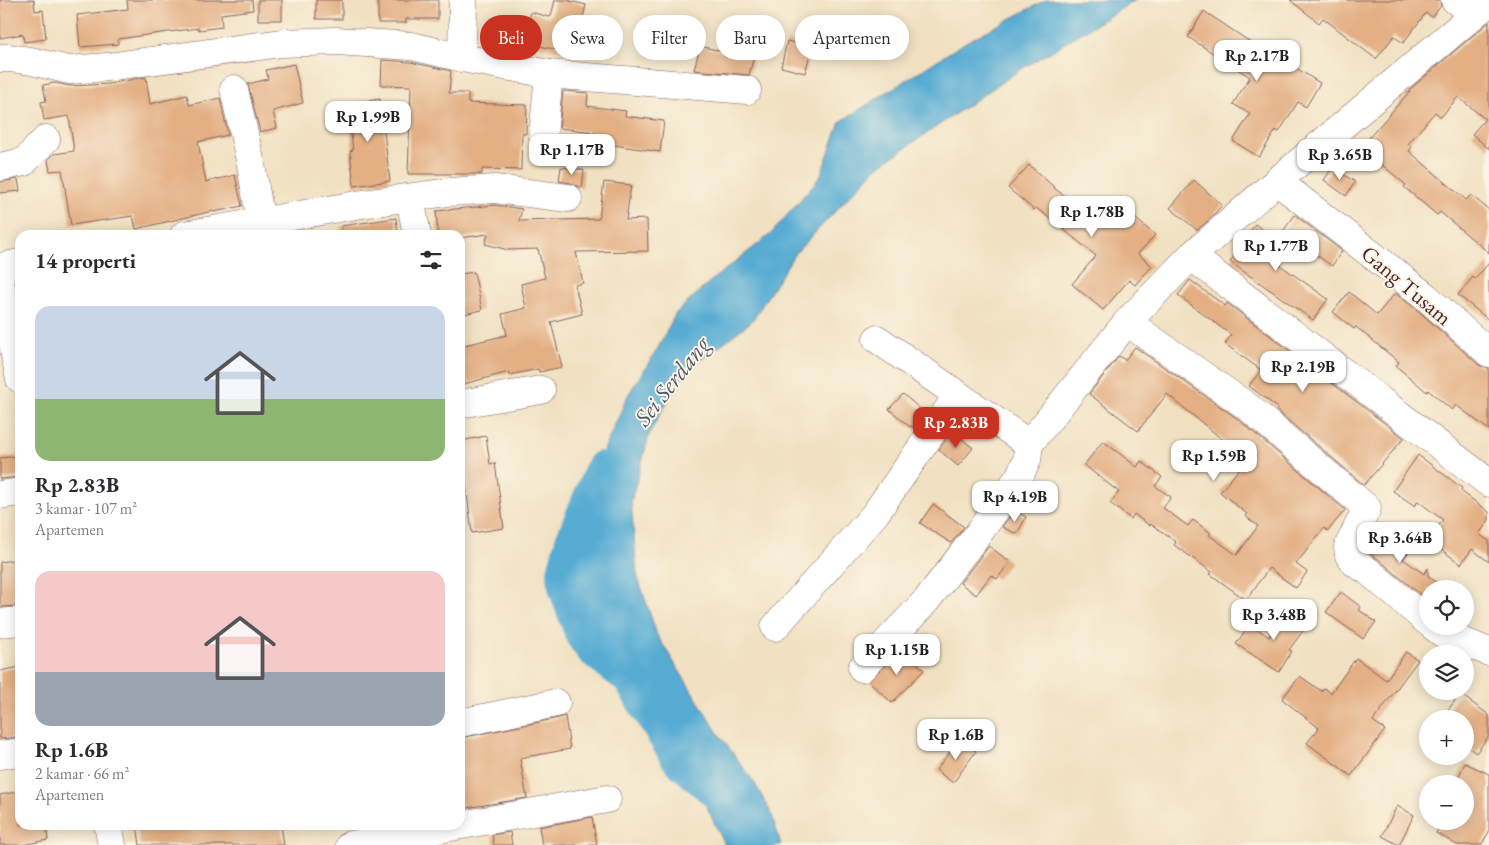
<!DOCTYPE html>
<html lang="id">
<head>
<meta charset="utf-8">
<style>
	:root { --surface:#fff; --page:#f7f7f7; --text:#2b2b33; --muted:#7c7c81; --accent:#c8321e }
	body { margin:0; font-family:"EB Garamond",serif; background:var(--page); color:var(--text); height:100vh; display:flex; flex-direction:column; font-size:19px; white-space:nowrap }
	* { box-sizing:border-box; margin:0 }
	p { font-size:16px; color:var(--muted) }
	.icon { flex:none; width:28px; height:28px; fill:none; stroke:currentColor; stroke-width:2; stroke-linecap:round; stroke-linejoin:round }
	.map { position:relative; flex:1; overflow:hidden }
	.drawer { position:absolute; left:15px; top:230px; width:450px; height:600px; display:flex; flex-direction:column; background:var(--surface); border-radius:15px; box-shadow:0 2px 12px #0003 }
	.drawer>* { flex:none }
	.hud { position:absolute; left:480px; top:15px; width:475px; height:45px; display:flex; gap:10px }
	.fabs { position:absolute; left:1419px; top:580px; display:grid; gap:10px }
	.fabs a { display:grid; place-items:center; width:55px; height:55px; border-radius:50%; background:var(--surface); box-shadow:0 2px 12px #0003; font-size:25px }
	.price { position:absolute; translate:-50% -42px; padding:0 11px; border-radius:10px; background:#fff; color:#222; font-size:16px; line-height:32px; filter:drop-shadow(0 1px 2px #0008) }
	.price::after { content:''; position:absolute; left:50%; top:30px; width:15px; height:11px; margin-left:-8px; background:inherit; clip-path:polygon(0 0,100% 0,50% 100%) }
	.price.active { background:var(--accent); color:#fff }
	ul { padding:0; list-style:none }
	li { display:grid; align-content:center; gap:10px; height:265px; padding:0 20px }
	li span { display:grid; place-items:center; height:155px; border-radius:15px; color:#555 }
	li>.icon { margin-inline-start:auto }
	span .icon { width:90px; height:90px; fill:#fffc; stroke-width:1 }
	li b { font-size:21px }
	h2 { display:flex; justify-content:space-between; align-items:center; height:60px; padding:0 20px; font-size:21px }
	.chip { padding:0 18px; border-radius:22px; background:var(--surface); box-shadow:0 2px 12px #0003; font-size:18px; line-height:45px }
	.chip.active { background:var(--accent); color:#fff }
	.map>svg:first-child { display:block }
</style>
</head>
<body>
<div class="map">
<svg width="1489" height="845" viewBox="0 0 1489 845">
	<rect width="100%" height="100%" fill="#fcf5e5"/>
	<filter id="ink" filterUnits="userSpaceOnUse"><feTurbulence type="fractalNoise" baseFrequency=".02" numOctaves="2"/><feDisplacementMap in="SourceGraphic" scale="10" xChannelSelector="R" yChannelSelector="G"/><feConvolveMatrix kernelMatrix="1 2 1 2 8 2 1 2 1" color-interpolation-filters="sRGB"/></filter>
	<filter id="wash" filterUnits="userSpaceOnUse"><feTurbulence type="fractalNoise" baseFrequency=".0096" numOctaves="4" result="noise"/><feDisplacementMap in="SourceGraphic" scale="20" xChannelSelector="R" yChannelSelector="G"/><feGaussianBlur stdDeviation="1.12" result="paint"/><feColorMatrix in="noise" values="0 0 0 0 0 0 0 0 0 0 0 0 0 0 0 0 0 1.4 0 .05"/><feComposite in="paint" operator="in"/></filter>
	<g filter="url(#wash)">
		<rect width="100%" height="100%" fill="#f1e1c2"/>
		<polygon fill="#57acd3" stroke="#50667f" points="1046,0 1136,0 1018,71 876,168 794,255 752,321 685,372 650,432 631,501 637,575 657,635 718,733 754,782 772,815 781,845 725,845 693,778 679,727 618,685 588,625 577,558 589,484 628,395 657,350 676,313 713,279 771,234 820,177 840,122 966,42"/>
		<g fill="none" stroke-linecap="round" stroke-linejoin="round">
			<polyline stroke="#57acd3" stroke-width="34" points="602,468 572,541 564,572 565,587 582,635 592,649 629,678 679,760 715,791 759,845"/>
		</g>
		<g id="blocks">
			<g fill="#e3af83">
				<polygon points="0,0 34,0 35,11 43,10 46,39 24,42 23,34 0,38"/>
				<polygon points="127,0 252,0 253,10 221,14 222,27 199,30 199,28 161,33 118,39 118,44 80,47 77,15 128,9"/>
				<rect x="258" y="0" width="24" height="20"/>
				<rect x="316" y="0" width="26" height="19"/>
				<polygon points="378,0 438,0 438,19 406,19 406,23 378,23"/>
				<polygon points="555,0 566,0 586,5 581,25 606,32 599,55 574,49 573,54 536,45 518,41 518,44 491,37 496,18 527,26 531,12 549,17 551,16"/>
				<polygon points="1290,0 1440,0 1441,6 1432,17 1426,13 1403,43 1394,36 1376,59 1323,18 1319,23"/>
				<polygon points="1204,11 1262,50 1265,46 1281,57 1280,58 1320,83 1306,107 1298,102 1279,132 1276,130 1259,157 1233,141 1250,114 1233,104 1250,77 1188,37"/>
				<polygon points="1489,22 1489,149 1472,134 1485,119 1458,97 1441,117 1435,112 1408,144 1412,147 1409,151 1466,200 1471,195 1489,210 1489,253 1440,212 1437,215 1404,187 1406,185 1361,147 1410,91 1409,90"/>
				<polygon points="787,41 812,47 805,73 781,67"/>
				<polygon points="700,46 724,52 725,49 754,56 749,75 694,70"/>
				<polygon points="382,60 410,62 451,71 449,93 468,93 468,103 527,105 526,134 522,134 521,170 482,169 482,174 408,174 411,86 381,85"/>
				<polygon points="294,64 303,103 273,111 277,128 260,132 248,84 268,79 266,70"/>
				<polygon points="146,77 150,104 187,95 189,105 220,98 228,135 198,142 206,182 235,175 242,206 214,212 213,211 136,229 133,216 71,225 62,170 50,171 48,160 54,154 74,151 69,116 44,120 41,102 46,101 43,85 55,83 70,86 108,84"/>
				<polygon points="563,91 588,93 587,106 626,111 625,116 664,121 660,152 594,142 595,132 559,128"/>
				<polygon points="380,99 390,181 354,186 350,151 353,150 347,104"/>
				<polygon points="1029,165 1054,187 1054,188 1105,227 1122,207 1155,235 1138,254 1152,266 1135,285 1129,280 1103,310 1072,284 1096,256 1051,219 1036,208 1034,210 1008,188"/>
				<polygon points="561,167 584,170 582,188 570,183 559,181"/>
				<polygon points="1333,167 1355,182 1346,196 1324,180"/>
				<polygon points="18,179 20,191 0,193 0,182"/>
				<polygon points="1194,180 1222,205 1210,219 1197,230 1170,208"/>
				<polygon points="604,182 631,185 626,220 647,219 648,251 576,252 583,283 575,285 582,314 551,322 562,367 539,372 538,369 510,375 509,372 460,385 460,346 507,335 502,314 526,308 521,284 545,278 538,249 508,250 485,244 488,234 460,238 460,235 438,235 436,211 495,205 522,209 519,221 599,219"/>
				<polygon points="1295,215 1342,251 1332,266 1283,231"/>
				<polygon points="396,218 398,235 341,235 341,226"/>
				<polygon points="1255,224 1284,245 1273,260 1328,299 1313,320 1230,262"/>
				<polygon points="1489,263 1489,320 1458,295 1473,277 1475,279"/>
				<polygon points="474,272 482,310 460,315 460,274"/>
				<polygon points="1190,280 1225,306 1227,303 1404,438 1364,485 1276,410 1278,408 1249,386 1261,370 1225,344 1231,335 1178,295"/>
				<polygon points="1349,292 1377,315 1395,293 1415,308 1479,365 1489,368 1489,430 1456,405 1452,410 1428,390 1427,392 1396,366 1399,362 1356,327 1354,329 1333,312"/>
				<polygon points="1135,347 1238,419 1345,510 1328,531 1324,528 1296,564 1307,572 1296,588 1269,568 1246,600 1210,574 1212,572 1174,545 1176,542 1151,524 1150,526 1134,514 1131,519 1110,503 1119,492 1084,465 1103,441 1137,467 1141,461 1162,477 1155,486 1171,497 1163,508 1188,526 1193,520 1211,533 1209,535 1237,555 1258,526 1245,516 1247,514 1220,492 1245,462 1239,456 1240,454 1167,394 1138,431 1089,394 1119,356 1125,360"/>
				<polygon points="903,394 926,414 915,429 911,426 910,427 889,409"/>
				<polygon points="952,431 973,448 958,466 939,450"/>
				<polygon points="486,436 490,464 495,463 504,528 472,533 463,461 460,461 460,441"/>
				<polygon points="1418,455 1462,488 1461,491 1489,512 1489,520 1479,534 1489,541 1489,562 1472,549 1461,564 1428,540 1443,520 1418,501 1415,506 1393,491"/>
				<polygon points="17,456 20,477 0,479 0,458"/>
				<polygon points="933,504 964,527 951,543 920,523"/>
				<polygon points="1014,511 1026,517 1017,534 1002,527"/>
				<polygon points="1374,528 1408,553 1403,559 1424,574 1428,568 1428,576 1445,589 1428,589 1428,601 1378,559 1365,550"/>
				<polygon points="989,546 1010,562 997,579 991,575 976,595 960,583"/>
				<polygon points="20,559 20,606 0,607 0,562"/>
				<polygon points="1341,592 1361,607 1359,610 1376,622 1363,639 1326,612"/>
				<polygon points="1288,610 1308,624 1289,650 1292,651 1279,672 1236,644 1250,624 1269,637"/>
				<polygon points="902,648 924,670 892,703 869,681"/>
				<polygon points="1406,652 1418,660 1373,721 1385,730 1351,776 1307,743 1319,728 1282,699 1300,676 1321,691 1324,688 1331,693 1356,658 1386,680"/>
				<polygon points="20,667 20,737 0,739 0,671"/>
				<polygon points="1460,694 1489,715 1489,736 1476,753 1465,745 1465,719 1441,719"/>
				<polygon points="565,716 570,749 520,758 527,798 460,809 460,738 559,718"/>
				<polygon points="960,739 976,751 953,783 936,770"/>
				<polygon points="1465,763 1489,774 1489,832 1481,845 1457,845 1436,833 1443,821 1465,821 1465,784 1455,784"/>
				<polygon points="20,791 20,825 46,825 48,840 21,845 0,845 0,795"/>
				<polygon points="1397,806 1414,815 1399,845 1382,836"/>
				<polygon points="592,817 597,845 542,845 539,827"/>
				<polygon points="137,825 281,825 284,845 140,845"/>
				<polygon points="510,832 512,845 494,845 492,835"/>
			</g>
		</g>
	</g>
	<g filter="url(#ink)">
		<use href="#blocks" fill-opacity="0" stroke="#846360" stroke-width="1"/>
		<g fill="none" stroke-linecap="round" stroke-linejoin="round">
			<g stroke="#846360" stroke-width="29">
				<g id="minor">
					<polyline points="1455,0 1473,14"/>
					<polyline points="0,58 9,58 31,61 69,70 107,67 282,43 336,41 412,46 462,58 549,74 747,90"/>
					<polyline points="462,58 463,0"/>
					<polyline points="234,89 251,165 261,222"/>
					<polyline points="543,136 549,74"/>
					<polyline points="0,167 24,162 46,139"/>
					<polyline points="1277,181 1425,296 1489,353"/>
					<polyline points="410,198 417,235"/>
					<polyline points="184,235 362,204 449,192 495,189 568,198"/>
					<polyline points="1191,256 1489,483"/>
					<polyline points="0,267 20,263"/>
					<polyline points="0,282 20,379"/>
					<polyline points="877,339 1029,444"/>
					<polyline points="460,404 541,390"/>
					<polyline points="0,495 20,492"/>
					<polyline points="1428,622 1368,571 1354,562 1349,555 1348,547 1367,508 1248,407 1127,322 1191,256 1277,181 1489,2"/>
					<polyline points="0,623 20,621"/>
					<polyline points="1433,626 1442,633 1489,652"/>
					<polyline points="775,627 875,514 958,395"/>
					<polyline points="862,668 926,601 978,534 1019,477 1027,460 1029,444 1127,322"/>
					<polyline points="460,723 556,703"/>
					<polyline points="0,755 20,752"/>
					<polyline points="108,825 112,845"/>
					<polyline points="350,845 607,799"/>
				</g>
			</g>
			<use href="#minor" stroke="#fff" stroke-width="28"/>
		</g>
	</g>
	<g text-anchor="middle" stroke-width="4" stroke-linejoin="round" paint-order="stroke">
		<g font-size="22" fill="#4a1f2b" stroke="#fcf5e5">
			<text transform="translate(1407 285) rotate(40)" y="8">Gang Tusam</text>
		</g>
		<g font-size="24" font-style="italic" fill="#4f576e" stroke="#fcf5e5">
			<text transform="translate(672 381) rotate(-52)" y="8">Sei Serdang</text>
		</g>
	</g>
</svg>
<div class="fabs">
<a><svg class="icon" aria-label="locate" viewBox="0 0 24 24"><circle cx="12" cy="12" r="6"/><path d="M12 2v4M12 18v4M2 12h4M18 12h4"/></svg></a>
<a><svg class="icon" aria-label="layers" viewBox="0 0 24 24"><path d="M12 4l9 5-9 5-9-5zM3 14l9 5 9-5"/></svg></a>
<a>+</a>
<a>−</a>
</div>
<b class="price" style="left:1257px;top:82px">Rp 2.17B</b>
<b class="price" style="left:368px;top:143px">Rp 1.99B</b>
<b class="price" style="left:572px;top:176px">Rp 1.17B</b>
<b class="price" style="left:1340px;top:181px">Rp 3.65B</b>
<b class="price" style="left:1092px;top:238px">Rp 1.78B</b>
<b class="price" style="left:1276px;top:272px">Rp 1.77B</b>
<b class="price" style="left:1303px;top:393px">Rp 2.19B</b>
<b class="price active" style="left:956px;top:449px">Rp 2.83B</b>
<b class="price" style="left:1214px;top:482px">Rp 1.59B</b>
<b class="price" style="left:1015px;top:523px">Rp 4.19B</b>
<b class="price" style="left:1400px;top:564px">Rp 3.64B</b>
<b class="price" style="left:1274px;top:641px">Rp 3.48B</b>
<b class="price" style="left:897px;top:676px">Rp 1.15B</b>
<b class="price" style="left:956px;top:761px">Rp 1.6B</b>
<div class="hud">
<a class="chip active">Beli</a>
<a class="chip">Sewa</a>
<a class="chip">Filter</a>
<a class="chip">Baru</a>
<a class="chip">Apartemen</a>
</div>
<section class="drawer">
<h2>14 properti<svg class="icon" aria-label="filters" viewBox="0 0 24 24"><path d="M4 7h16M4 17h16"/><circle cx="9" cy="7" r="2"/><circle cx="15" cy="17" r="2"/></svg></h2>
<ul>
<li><span style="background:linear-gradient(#c9d6e8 60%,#8fb573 0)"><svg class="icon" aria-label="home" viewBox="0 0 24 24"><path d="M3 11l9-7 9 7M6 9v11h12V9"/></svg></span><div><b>Rp 2.83B</b><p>3 kamar · 107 m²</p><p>Apartemen</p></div></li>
<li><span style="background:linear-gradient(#f6c9c9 65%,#9aa5b1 0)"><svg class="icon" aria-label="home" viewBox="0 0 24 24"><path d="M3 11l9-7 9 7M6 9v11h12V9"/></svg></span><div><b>Rp 1.6B</b><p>2 kamar · 66 m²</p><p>Apartemen</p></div></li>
</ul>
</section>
</div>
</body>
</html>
